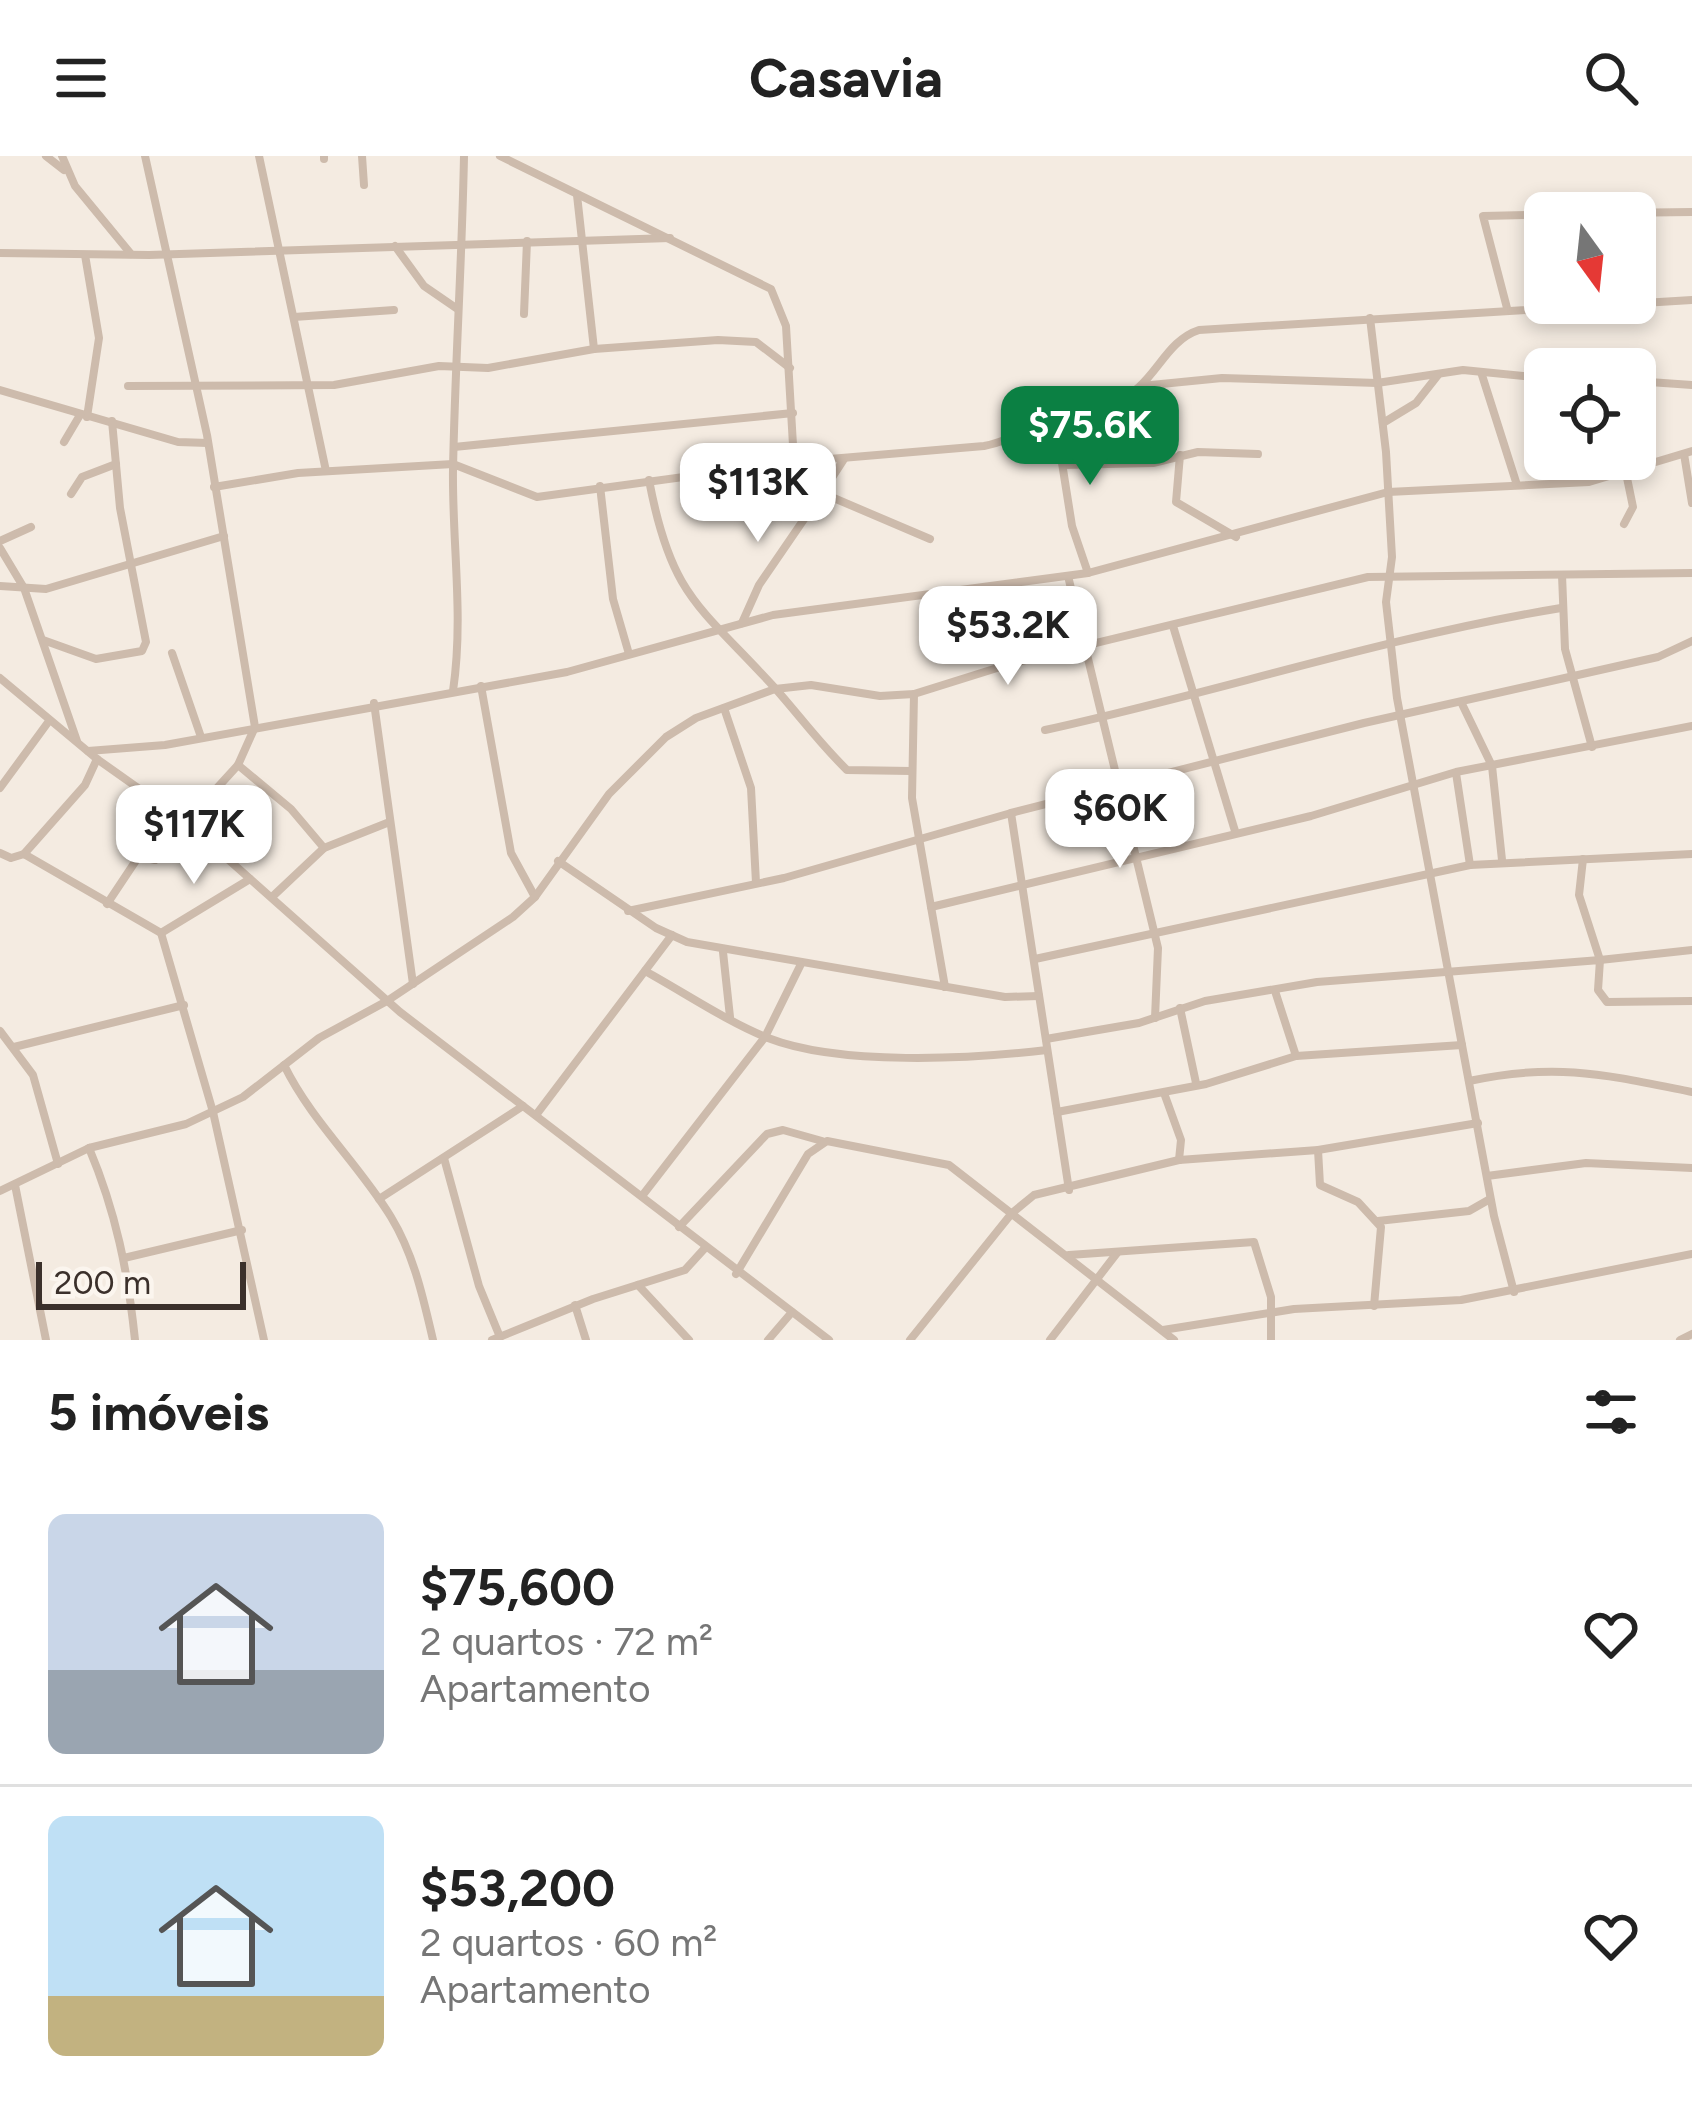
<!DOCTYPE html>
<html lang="pt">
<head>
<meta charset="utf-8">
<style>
	:root { --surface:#fff; --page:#f6f6f6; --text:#222; --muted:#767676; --line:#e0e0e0; --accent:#0b8043 }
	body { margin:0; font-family:Figtree,sans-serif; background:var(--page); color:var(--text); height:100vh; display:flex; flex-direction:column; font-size:45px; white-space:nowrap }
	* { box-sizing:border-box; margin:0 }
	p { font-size:39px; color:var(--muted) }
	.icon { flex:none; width:66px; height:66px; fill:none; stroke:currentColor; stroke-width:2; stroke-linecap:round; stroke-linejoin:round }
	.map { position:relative; height:1184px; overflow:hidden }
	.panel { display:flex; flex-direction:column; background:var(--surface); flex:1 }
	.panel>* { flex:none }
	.needle { width:78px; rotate:165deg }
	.controls { position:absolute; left:1524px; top:36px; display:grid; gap:24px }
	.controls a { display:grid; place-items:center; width:132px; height:132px; border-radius:18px; background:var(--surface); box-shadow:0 6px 18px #0003; font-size:60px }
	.scale { position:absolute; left:36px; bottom:30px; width:210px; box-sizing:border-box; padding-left:12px; border:6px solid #3b302b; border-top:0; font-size:33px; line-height:42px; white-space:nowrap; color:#3b302b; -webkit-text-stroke:9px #fbf5ee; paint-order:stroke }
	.price { position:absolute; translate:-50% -102px; padding:0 27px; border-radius:24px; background:#fff; color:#222; font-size:39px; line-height:78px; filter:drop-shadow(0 3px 6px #0008) }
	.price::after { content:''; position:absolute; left:50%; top:72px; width:36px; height:27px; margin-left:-18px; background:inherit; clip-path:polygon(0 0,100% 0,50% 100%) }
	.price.selected { background:var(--accent); color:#fff }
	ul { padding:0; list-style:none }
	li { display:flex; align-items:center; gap:36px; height:300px; padding:0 48px }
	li+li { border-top:3px solid var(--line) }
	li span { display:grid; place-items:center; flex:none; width:336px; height:240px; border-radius:18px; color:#555 }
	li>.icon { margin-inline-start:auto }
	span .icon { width:144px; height:144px; fill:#fffc; stroke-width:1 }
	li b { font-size:51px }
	h2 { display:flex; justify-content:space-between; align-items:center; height:144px; padding:0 48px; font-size:51px }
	header { display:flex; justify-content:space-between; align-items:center; height:156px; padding:0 48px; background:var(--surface); font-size:54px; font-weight:700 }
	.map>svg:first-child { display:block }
</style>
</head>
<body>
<header><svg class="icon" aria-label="menu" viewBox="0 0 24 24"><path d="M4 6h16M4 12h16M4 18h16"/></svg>Casavia<svg class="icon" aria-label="search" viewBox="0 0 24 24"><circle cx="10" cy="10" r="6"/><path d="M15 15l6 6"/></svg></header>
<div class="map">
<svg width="1692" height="1184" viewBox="0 0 1692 1184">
	<rect width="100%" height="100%" fill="#f4ebe1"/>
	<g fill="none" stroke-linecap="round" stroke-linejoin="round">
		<g stroke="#cdbbac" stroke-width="8">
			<polyline points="46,0 64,14"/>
			<polyline points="62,0 75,30 131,98"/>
			<polyline points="145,0 207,279 255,571 238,609 291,653 324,692"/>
			<polyline points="259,0 326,315"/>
			<polyline points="362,0 364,29"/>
			<polyline points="500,0 771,133 786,170 794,306"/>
			<polyline points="324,3 324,0"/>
			<polyline points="577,39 594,193"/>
			<polyline points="1612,57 1692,56"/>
			<polyline points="395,90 424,130 456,152"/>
			<polyline points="0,97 149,99 670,82"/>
			<polyline points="85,99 99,182 87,261"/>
			<polyline points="1507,152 1483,60 1610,57"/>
			<polyline points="524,158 527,85"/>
			<polyline points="294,161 394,154"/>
			<polyline points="1370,162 1386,296 1392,401 1386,446 1397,542 1494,1060 1514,1136"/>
			<polyline points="1481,216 1517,329"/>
			<polyline points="1635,225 1692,229"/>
			<polyline points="128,230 334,229 439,210 488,212 594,193 718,184 756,186 790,212"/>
			<polyline points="1141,230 1222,222 1377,227 1463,214 1545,222"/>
			<polyline points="0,234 178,286 208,287"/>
			<polyline points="1047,267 1059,288 1072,370 1088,417"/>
			<polyline points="1383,267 1416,247 1438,219"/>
			<polyline points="64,286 80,259"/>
			<polyline points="454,291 793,257"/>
			<polyline points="1684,298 1692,347"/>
			<polyline points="1180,299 1176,346 1236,381"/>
			<polyline points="844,303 822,337 930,383"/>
			<polyline points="1064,309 1153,307 1198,296 1258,298"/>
			<path d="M649,324C671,441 699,449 774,531C799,559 820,588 847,614L911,615"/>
			<polyline points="600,330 613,443 629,498"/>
			<path d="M214,331L298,317L453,308L537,341L794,306L984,290C1013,285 1034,267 1062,261C1095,254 1110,256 1139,231C1160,212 1171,183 1199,174L1692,144"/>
			<polyline points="71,338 82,321 116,308"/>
			<polyline points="1624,368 1633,351 1626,317"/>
			<polyline points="0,385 31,371"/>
			<polyline points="0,392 24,432 77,585"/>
			<polyline points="1562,419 1565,493 1592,591"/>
			<polyline points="1068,420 1158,792 1155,862"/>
			<polyline points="0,430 46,433 224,380"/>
			<polyline points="742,467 759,429 822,337"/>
			<polyline points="1173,470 1235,675"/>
			<polyline points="43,484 96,503 142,495 146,486 120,352 112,265"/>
			<polyline points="172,497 201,581"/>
			<polyline points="0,522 97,603 186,666 400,856 829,1184"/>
			<polyline points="481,530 511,697 535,741"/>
			<path d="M453,535C464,461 452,387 453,314C455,209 462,105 464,0"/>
			<polyline points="914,538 912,642 945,831"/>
			<polyline points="374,547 413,828"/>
			<polyline points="1462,548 1492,610 1502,704"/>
			<polyline points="724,552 751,632 756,727"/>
			<path d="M1045,574C1218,536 1385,481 1561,452"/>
			<polyline points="88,595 165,589 567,516 773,459 1088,417 1388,336 1589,326 1692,295"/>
			<polyline points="1456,617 1470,709"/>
			<polyline points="0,632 49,565"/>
			<polyline points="1011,657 1069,1034"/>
			<polyline points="186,666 238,609"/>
			<polyline points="123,685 153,643"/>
			<polyline points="0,697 11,702 24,698 161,777 213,956 264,1184"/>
			<polyline points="24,698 85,629 97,603"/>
			<polyline points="1583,703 1579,739 1600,804 1692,794"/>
			<polyline points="558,705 656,772 687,786 1005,841 1039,840"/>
			<polyline points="272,741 324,692 387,667"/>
			<polyline points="107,748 139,700 155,704"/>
			<polyline points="931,751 1311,660 1456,616 1692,570"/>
			<polyline points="628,755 784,722 1011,657 1364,567 1658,501 1692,485"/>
			<polyline points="161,777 250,723"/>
			<polyline points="723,796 730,861"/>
			<polyline points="1035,803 1470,709 1692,698"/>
			<path d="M645,815C685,837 726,865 768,882C840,910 971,903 1047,894"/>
			<polyline points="1275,835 1296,900"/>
			<polyline points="1180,852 1196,927"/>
			<polyline points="0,875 33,919 58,1008"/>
			<polyline points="1046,883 1139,867 1205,845 1317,826 1600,804 1598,834 1607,846 1692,845"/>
			<polyline points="14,891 184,849"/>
			<path d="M284,909C312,966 358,1007 391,1061C414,1099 423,1141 433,1184"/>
			<path d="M1469,925C1557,906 1607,919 1692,936"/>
			<polyline points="1164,937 1181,984 1179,1004"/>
			<polyline points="1057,956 1206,928 1296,900 1462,889"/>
			<polyline points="536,959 672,779"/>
			<path d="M89,992C116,1056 128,1116 135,1184"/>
			<polyline points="1318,994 1320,1029 1358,1046 1381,1071 1374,1150"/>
			<polyline points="444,1002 479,1130 500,1181"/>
			<polyline points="1487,1020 1586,1007 1692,1012"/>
			<polyline points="15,1029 46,1184"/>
			<polyline points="0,1035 89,992 186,968 243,941 319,882 387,845 513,761 535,741 609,638 666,581 696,562 775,533 811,529 880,540 914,538 1013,507 1368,421 1692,417"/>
			<polyline points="642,1040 765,881 801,808"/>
			<polyline points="379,1043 523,950"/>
			<polyline points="1378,1065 1469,1055 1490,1043"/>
			<polyline points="679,1071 767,978 783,974 822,985"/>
			<polyline points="1069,1099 1254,1086 1271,1141 1271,1184"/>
			<polyline points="124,1102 242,1074"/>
			<polyline points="736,1118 808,998 827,985 949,1009 1174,1184"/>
			<polyline points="638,1129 689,1184"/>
			<polyline points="575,1149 586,1184"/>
			<polyline points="1163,1174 1294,1153 1461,1144 1692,1098"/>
			<polyline points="492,1184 593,1143 685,1114 705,1092"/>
			<polyline points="768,1184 792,1156"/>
			<polyline points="910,1184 1012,1057 1034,1039 1179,1004 1318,994 1478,967"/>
			<polyline points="1050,1184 1117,1097"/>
			<polyline points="1680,1184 1692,1178"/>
		</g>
	</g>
</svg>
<div class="controls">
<a><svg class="needle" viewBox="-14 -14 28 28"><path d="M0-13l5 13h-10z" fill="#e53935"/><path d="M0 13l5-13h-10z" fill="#767676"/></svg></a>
<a><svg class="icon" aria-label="locate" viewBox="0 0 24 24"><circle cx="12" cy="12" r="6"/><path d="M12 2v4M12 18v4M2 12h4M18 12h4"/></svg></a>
</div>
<div class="scale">200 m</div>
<b class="price selected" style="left:1090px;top:332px">$75.6K</b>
<b class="price" style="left:758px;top:389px">$113K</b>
<b class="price" style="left:1008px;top:532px">$53.2K</b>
<b class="price" style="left:1120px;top:715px">$60K</b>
<b class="price" style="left:194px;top:731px">$117K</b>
</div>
<section class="panel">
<h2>5 imóveis<svg class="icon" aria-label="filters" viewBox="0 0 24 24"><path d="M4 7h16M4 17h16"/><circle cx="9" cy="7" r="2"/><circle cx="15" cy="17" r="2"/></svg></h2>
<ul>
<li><span style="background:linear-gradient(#c9d6e8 65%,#9aa5b1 0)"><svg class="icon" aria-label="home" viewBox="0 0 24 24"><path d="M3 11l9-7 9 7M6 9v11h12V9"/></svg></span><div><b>$75,600</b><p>2 quartos · 72 m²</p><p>Apartamento</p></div><svg class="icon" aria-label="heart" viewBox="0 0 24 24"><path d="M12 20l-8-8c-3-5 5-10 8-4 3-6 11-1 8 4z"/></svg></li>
<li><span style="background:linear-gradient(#bfe0f5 75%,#c2b280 0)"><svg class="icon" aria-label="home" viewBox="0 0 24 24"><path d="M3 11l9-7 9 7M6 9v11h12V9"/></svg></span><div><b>$53,200</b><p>2 quartos · 60 m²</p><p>Apartamento</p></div><svg class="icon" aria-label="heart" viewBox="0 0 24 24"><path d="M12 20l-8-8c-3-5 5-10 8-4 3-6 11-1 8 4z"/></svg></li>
</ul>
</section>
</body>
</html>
